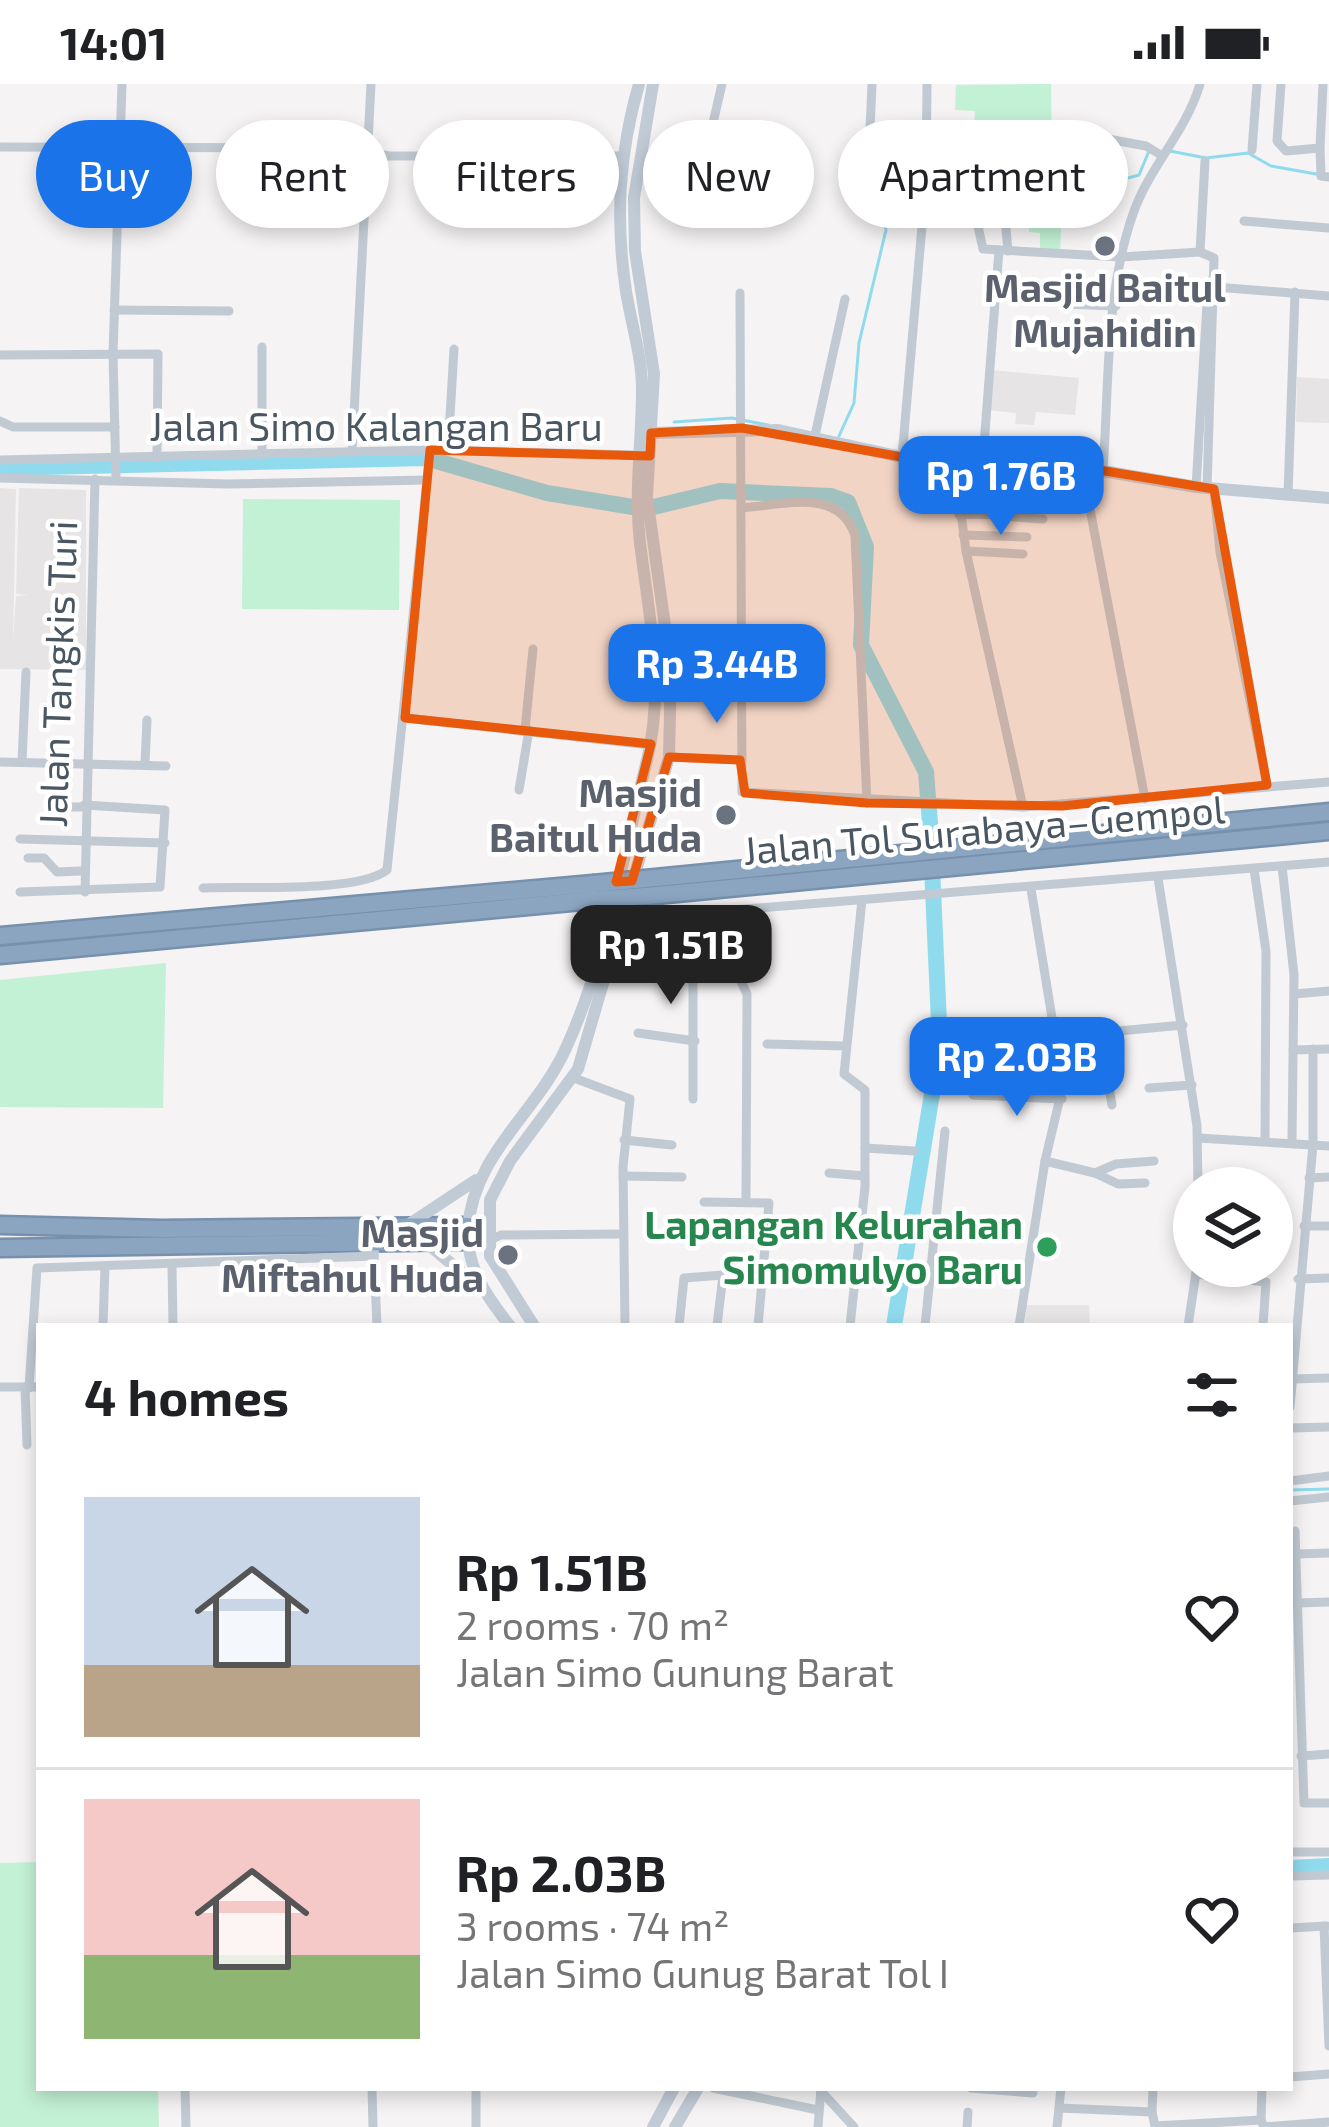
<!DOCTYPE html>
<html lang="en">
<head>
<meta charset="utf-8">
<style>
	:root { --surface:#fff; --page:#f6f6f6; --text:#202124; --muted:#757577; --line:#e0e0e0; --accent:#1a73e8 }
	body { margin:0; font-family:"Exo 2",sans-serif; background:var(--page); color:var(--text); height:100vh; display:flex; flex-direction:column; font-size:45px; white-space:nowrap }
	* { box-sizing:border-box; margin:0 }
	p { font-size:39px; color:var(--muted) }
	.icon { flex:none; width:66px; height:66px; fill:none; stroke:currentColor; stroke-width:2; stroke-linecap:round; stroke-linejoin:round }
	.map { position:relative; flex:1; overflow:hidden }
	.details { position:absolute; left:36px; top:1239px; width:1257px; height:768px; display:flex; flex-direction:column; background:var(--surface); border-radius:0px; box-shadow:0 6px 18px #0003 }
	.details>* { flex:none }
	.banner { position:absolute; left:36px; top:36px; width:1257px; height:108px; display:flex; gap:24px }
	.buttons { position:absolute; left:1173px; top:1083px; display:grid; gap:24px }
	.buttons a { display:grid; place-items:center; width:120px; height:120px; border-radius:50%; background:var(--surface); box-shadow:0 6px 18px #0003; font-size:60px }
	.price { position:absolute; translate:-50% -102px; padding:0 27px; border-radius:24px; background:var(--accent); color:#fff; font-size:39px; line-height:78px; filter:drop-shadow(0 3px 6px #0008) }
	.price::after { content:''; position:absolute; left:50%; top:72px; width:36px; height:27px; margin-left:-18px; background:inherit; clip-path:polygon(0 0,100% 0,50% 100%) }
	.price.active { background:#222; color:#fff }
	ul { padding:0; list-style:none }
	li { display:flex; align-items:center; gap:36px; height:300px; padding:0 48px }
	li+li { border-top:3px solid var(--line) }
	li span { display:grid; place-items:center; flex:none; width:336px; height:240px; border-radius:0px; color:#555 }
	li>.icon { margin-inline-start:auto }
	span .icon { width:144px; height:144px; fill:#fffc; stroke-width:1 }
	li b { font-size:51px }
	h2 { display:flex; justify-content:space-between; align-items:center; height:144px; padding:0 48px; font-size:51px }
	.tag { padding:0 42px; border-radius:54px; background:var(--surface); box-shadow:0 6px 18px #0003; font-size:42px; line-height:108px }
	.tag.active { background:var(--accent); color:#fff }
	.status { display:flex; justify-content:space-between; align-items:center; height:84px; padding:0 60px; background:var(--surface); direction:ltr }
	.status svg { height:33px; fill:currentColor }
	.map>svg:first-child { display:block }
</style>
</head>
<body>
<div class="status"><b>14:01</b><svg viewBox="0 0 49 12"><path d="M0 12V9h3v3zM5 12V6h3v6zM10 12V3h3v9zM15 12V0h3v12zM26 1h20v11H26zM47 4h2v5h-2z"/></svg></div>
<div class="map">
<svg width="1329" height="2043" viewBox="0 0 1329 2043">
	<rect width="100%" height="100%" fill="#f5f3f3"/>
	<g fill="#e6e4e5">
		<polygon points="991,286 1079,294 1075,331 1036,328 1034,341 1015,340 1016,329 988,326"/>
		<polygon points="1297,293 1329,295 1329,339 1296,338"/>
		<polygon points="0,404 16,405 13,557 16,512 29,511 16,510 19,404 86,406 86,586 0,585"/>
		<polygon points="1026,1221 1089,1221 1090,1242 1025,1242"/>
	</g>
	<g fill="#c3f1d5">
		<path d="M1051,0L1052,81C1028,56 1001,72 972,78L975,27L955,26L956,1Z"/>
		<polygon points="1025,71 1038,73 1063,106 1060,168 1040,166 1040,149 1029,148"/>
		<polygon points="243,415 400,416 399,526 242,525"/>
		<polygon points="166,879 163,1024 0,1023 0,896"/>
		<polygon points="39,1778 39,2004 158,2004 159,2043 0,2043 0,1779"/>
	</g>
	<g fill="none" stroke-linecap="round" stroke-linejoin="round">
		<g stroke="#90daee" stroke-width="3">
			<polyline points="1170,67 1206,74 1248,69 1271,82 1316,90"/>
			<polyline points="968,81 1014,70 1039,72 1065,105 1077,108 1139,91 1149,67"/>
			<polyline points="674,338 732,334 768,341"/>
			<polyline points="839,352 854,319 859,259 886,146 880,119 894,106 915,99 922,83"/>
			<polyline points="1290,1406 1329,1405"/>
		</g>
		<g stroke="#90daee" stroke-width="16">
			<polyline points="0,384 426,374 547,409 645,425 720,407 831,412 848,418 866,463 861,561 926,688 930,739 940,961 894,1242"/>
			<polyline points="1290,1784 1329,1782"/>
		</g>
		<g stroke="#7690ad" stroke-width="21">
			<g id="motorway">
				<polyline points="645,795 1329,728"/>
				<polyline points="646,812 1329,747"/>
				<polyline points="0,852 593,800"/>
				<polyline points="0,871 593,816"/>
				<polyline points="0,1141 161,1145 468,1142"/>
				<polyline points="0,1164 469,1157"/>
			</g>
		</g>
		<g stroke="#c1cad2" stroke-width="9">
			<polyline points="1281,0 1277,57 1286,67 1320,64 1323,0"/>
			<polyline points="713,39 722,0"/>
			<polyline points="1059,46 1146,62 1161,71"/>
			<polyline points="0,63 350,64 389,72 622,72"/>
			<polyline points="1320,64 1321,92 1329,93"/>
			<polyline points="1252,66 1257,0"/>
			<polyline points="927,68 964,78 983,165 1121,173 1200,168 1214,174 1207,405"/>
			<polyline points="1000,78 1008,167"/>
			<polyline points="867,112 872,0"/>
			<polyline points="1244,137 1329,144"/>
			<polyline points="1200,168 1205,77"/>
			<polyline points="1215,203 1329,212"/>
			<polyline points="740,209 742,708 1023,723 1329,698"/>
			<polyline points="1065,220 1116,222"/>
			<polyline points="114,226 229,227"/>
			<polyline points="0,271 158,270 157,374"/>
			<polyline points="0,337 13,343 115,343"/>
			<polyline points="814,356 845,215"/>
			<polyline points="448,366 454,265"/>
			<polyline points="352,368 371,0"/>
			<polyline points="262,371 262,263"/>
			<polyline points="902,373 926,96 927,0"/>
			<polyline points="983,374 999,166"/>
			<polyline points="0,376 430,366 637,371"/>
			<polyline points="954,377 966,467 1023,723"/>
			<polyline points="1082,383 1145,715"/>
			<path d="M1103,387C1109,304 1105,209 1133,130C1149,83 1186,48 1200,0"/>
			<polyline points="0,394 228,400 427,396"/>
			<polyline points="116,395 113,270 122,0"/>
			<polyline points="1196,403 1208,203 1213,194"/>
			<polyline points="1214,405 1220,468 1267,701"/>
			<polyline points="1288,411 1295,208"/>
			<path d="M742,424C783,421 840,403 855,452L867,719"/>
			<path d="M959,431C995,428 1009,434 1043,435"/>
			<polyline points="963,451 1027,453"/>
			<polyline points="966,467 1023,470"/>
			<polyline points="405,634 650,661"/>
			<polyline points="525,646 533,565"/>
			<polyline points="669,673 740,676"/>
			<polyline points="0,678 166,682"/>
			<polyline points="22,678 26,588"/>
			<polyline points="145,679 147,636"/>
			<polyline points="519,706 529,646"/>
			<polyline points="59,723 84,723"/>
			<polyline points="20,755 165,759"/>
			<polyline points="28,774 44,774 57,788 81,787"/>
			<polyline points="1282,782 1294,891 1292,1056"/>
			<polyline points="1254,785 1266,867 1265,1055"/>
			<polyline points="1158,794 1197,1042 1198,1104"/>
			<path d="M203,804C244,802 358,809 387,786L430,366"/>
			<polyline points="1031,805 1063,1001 1045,1077 1095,1089 1116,1080 1154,1077"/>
			<polyline points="20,808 160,803 165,726 84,721"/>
			<polyline points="85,808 95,395"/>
			<polyline points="743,828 736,887 747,910 746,1117"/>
			<polyline points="623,835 1329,778"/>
			<polyline points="1294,910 1329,907"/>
			<polyline points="638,949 695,957"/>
			<polyline points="1054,953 1183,941"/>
			<polyline points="767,960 846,962"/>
			<polyline points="1293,966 1329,965"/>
			<polyline points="574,994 630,1015 623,1083 625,1242"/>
			<polyline points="1063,1001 1108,997 1112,1021"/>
			<polyline points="1149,1004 1192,1001"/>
			<polyline points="973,1011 1062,1015"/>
			<polyline points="693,1015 693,832"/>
			<polyline points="1198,1054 1329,1062"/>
			<polyline points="624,1056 672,1061"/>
			<polyline points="865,1064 914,1067"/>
			<polyline points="829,1089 865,1092"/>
			<polyline points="1095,1089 1118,1100 1145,1099"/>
			<polyline points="623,1092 682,1093"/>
			<polyline points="1309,1094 1329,1093"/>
			<polyline points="704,1118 769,1119 758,1242"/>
			<polyline points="1304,1142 1329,1142"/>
			<polyline points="469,1157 486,1158 501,1151 623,1150"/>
			<polyline points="374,1172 377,1242"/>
			<polyline points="172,1183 173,1242"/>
			<polyline points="1196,1190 1266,1198 1263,1242"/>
			<polyline points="723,1191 762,1195"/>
			<polyline points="1298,1195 1329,1194"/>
			<polyline points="103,1242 105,1182"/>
			<polyline points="679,1242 684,1194 723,1191 717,1242"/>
			<polyline points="850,1242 865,1103 865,1006 844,990 862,816"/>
			<polyline points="925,1242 945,1047"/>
			<polyline points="1019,1242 1045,1077"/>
			<polyline points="1188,1242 1197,1182"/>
			<polyline points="1291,1295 1329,1294"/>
			<polyline points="0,1303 39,1303"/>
			<polyline points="25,1304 27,1361"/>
			<polyline points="29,1304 37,1184 374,1172 375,1158"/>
			<polyline points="1290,1323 1313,1060 1313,965"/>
			<polyline points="1290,1344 1329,1343"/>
			<polyline points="1290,1397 1329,1392"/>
			<polyline points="1290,1417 1329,1413"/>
			<polyline points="1295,1447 1304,1719 1329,1719"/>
			<polyline points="1296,1470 1329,1469"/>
			<polyline points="1298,1519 1329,1518"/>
			<polyline points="1301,1672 1329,1670"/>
			<polyline points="1290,1768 1329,1768"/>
			<polyline points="1290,1792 1329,1791"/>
			<polyline points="1324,1842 1329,1962"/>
			<polyline points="1290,1844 1327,1842"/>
			<polyline points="1290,1993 1329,1990"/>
			<polyline points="185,2004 186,2043"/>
			<polyline points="372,2004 373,2043"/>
			<polyline points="476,2004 476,2043"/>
			<polyline points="713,2004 818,2026"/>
			<polyline points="971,2004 1033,2009"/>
			<polyline points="820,2006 854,2043"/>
			<polyline points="1059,2024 1152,2028 1155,2042 1261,2036"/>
			<polyline points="1152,2028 1153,2004"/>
			<polyline points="1261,2036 1264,2043 1329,2038"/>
			<polyline points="1261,2036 1262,2004"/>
			<polyline points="818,2043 821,2004"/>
			<polyline points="967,2043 968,2028"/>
			<polyline points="1057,2043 1061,2004"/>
		</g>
		<g stroke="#c1cbd6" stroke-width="12">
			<polyline points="651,349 778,346 902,373 1039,376 1196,403 1329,414"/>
			<polyline points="408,1141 476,1096"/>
			<polyline points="424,1157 477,1201"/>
			<path d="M510,1242C487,1213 466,1184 468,1145C473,1070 537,1029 566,964C607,875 623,771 647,676C665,603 649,532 640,459C634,407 642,357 642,305C642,272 631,239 626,207C615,135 619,69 639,0"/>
			<polyline points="534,1242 490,1172 490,1116 510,1077 578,985 669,673 671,585 647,413 654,290 635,167 634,114 653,0"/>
			<polyline points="653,2043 674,2004"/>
			<polyline points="675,2043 698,2004"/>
		</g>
		<use href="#motorway" stroke="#8ba5c1" stroke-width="16"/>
		<g stroke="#7690ad" stroke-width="21" stroke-linecap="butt">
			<g id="motorway-bridge">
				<polyline points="593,800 645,795"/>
				<polyline points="593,816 646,812"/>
			</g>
		</g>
		<use href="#motorway-bridge" stroke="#8ba5c1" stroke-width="16"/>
	</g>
	<path fill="#e8590c" fill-opacity="0.2" stroke="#e8590c" stroke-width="9" stroke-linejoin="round" d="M742,344L902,373L1039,376L1214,405L1267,701L1062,722L867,719L745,709L740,676L669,673L632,797L616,798L651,660L405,634L430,366L650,372L651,349Z"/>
	<g fill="#6b7280" stroke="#fff" stroke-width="4.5">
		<circle cx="1105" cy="162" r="12"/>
		<circle cx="726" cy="731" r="12"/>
		<circle cx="508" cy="1171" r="12"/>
	</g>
	<circle fill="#2e9e5b" stroke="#fff" stroke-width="4.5" cx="1047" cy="1163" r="12"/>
	<g text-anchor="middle" stroke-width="9" stroke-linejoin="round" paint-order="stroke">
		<g font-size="39" font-weight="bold" fill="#5b616d" stroke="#fff" text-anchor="end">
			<text x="1105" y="218" text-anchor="middle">Masjid Baitul<tspan x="1105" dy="45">Mujahidin</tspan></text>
			<text x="702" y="723">Masjid<tspan x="702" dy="45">Baitul Huda</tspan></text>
			<text x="484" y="1163">Masjid<tspan x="484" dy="45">Miftahul Huda</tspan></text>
		</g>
		<g font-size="39" fill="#4a5661" stroke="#fff">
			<text x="376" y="357">Jalan Simo Kalangan Baru</text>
			<text transform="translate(58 590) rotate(-88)" y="14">Jalan Tangkis Turi</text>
			<text transform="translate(984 746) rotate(-5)" y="14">Jalan Tol Surabaya–Gempol</text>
		</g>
		<g font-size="39" font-weight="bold" fill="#27864d" stroke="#fff" text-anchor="end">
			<text x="1023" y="1155">Lapangan Kelurahan<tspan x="1023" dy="45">Simomulyo Baru</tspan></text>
		</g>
	</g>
</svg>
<div class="buttons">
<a><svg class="icon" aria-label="layers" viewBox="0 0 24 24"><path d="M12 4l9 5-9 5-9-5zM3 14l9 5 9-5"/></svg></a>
</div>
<b class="price" style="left:1001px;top:454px">Rp 1.76B</b>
<b class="price" style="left:717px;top:642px">Rp 3.44B</b>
<b class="price active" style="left:671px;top:923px">Rp 1.51B</b>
<b class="price" style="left:1017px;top:1035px">Rp 2.03B</b>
<div class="banner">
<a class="tag active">Buy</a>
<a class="tag">Rent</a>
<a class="tag">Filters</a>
<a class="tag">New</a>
<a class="tag">Apartment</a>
</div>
<section class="details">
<h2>4 homes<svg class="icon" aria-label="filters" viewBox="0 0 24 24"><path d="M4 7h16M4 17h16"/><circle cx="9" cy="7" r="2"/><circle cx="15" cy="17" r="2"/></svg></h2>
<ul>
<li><span style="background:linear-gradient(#c9d6e8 70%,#b9a48a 0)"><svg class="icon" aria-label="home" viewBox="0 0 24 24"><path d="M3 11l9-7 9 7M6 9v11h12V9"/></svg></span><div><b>Rp 1.51B</b><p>2 rooms · 70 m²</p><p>Jalan Simo Gunung Barat</p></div><svg class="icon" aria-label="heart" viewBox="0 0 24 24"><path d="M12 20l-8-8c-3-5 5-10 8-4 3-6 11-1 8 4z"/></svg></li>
<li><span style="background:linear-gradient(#f6c9c9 65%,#8fb573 0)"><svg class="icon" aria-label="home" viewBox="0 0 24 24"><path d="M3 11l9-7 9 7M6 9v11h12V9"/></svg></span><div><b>Rp 2.03B</b><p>3 rooms · 74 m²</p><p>Jalan Simo Gunug Barat Tol I</p></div><svg class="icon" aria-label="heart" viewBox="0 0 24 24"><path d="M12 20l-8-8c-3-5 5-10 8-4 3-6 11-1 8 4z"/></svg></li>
</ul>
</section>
</div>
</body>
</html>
